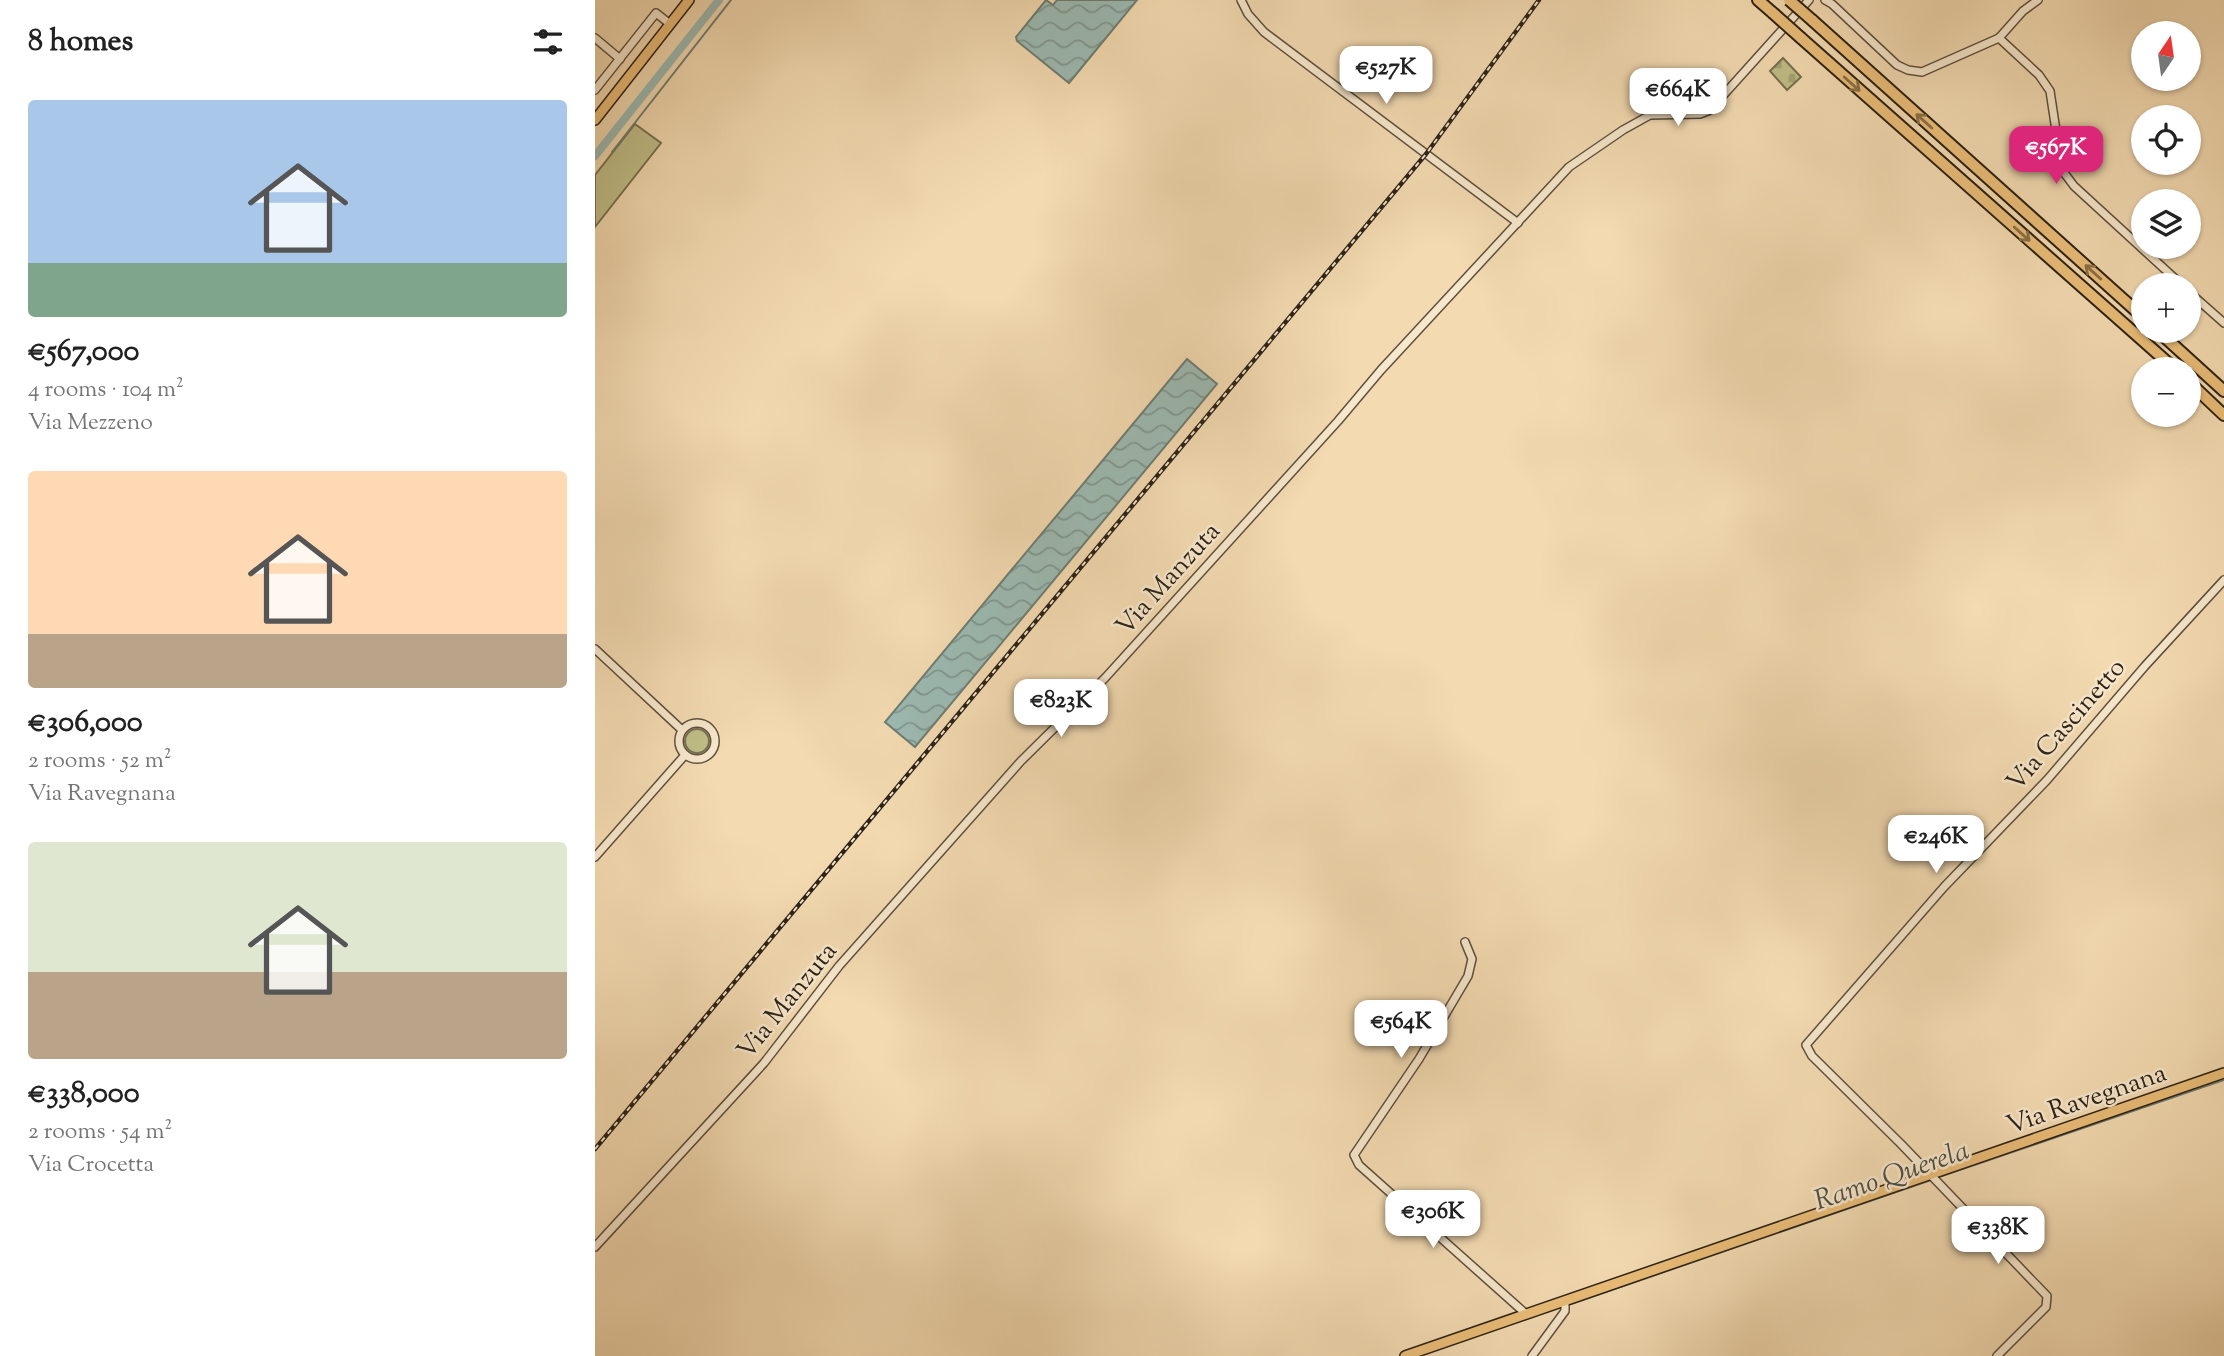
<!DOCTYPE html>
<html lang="en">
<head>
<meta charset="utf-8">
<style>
	:root { --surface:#fff; --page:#f6f6f6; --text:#222; --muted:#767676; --accent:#db2777 }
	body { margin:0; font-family:"Sorts Mill Goudy",serif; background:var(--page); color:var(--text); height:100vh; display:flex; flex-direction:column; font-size:26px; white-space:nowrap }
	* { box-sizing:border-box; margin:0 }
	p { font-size:23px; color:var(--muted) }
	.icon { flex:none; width:38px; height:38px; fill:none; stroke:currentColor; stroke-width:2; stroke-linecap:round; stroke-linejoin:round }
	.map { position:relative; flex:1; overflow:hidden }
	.details { display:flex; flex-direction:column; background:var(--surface); width:595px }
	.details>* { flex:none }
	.needle { width:46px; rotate:13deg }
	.buttons { position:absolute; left:1536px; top:21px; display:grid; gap:14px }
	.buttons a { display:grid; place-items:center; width:70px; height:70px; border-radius:50%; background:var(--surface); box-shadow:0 2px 5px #0004; font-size:35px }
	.price { position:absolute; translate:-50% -60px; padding:0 16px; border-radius:14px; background:#fff; color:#222; font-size:23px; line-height:46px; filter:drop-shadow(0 2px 4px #0008) }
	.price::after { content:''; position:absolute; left:50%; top:42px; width:21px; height:16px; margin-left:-10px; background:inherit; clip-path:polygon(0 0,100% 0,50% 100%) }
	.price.selected { background:var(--accent); color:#fff }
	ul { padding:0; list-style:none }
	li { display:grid; align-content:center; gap:14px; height:371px; padding:0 28px }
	li span { display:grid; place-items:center; height:217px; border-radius:7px; color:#555 }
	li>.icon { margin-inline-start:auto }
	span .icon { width:126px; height:126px; fill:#fffc; stroke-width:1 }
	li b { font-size:30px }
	h2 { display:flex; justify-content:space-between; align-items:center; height:84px; padding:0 28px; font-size:30px }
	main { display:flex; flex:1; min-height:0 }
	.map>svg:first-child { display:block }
</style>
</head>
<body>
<main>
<section class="details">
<h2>8 homes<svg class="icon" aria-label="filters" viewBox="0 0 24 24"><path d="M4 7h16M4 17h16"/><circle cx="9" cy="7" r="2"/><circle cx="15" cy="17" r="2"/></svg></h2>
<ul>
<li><span style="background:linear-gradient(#a9c7e8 75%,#7fa58c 0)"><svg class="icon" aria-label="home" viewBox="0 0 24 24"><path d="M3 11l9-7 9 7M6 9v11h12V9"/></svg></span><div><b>€567,000</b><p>4 rooms · 104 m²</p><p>Via Mezzeno</p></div></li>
<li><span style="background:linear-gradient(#ffd9b3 75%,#b9a48a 0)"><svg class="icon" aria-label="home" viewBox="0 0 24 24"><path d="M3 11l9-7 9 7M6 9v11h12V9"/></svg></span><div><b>€306,000</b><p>2 rooms · 52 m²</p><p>Via Ravegnana</p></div></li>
<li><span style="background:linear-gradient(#dfe7d0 60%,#b9a48a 0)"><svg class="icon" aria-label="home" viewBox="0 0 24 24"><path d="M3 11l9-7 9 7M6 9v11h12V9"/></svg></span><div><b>€338,000</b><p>2 rooms · 54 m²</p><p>Via Crocetta</p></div></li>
</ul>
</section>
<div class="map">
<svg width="1629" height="1356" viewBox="0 0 1629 1356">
	<defs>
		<pattern id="cemetery-stones" width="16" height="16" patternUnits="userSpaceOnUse" patternTransform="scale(1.75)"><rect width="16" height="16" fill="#c0be88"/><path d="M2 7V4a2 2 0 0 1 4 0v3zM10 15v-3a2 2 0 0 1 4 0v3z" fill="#a5a375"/></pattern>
		<pattern id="water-waves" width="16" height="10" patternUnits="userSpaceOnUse" patternTransform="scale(1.75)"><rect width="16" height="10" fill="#9cbab2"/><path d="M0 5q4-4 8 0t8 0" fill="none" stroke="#7f9790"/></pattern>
	</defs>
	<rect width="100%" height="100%" fill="#f3dab1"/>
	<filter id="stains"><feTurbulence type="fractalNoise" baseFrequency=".00286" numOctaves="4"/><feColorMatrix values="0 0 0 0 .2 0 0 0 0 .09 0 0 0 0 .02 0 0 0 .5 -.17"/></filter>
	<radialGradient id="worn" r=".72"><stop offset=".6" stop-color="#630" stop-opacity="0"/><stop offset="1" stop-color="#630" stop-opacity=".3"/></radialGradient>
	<g fill="#c0be88" stroke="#767050" stroke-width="2">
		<polygon points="40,124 66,143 0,227 0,175"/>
		<circle cx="102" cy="741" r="12"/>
	</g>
	<polygon fill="url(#cemetery-stones)" stroke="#767050" stroke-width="2" points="1188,58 1206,77 1192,90 1175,71"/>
	<g fill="url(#water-waves)" stroke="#6f7d74" stroke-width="2">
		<polygon points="451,0 458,5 462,0 542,0 474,83 422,41 421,37"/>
		<polygon points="592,359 622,384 320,747 290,722"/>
	</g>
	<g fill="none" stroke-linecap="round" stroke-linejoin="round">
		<g stroke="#6f7d74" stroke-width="2">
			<polyline points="17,152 136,0"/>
			<polyline points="1341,1178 1629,1080"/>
			<polyline points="976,1304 1336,1180"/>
		</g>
		<polyline stroke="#9cbab2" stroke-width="8" points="0,156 124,0"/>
		<g stroke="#5e503e" stroke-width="10">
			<g id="minor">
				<polyline points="646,0 653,14 669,32 923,223"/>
				<polyline points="1230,0 1237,4 1302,65 1313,70 1327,72 1404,38 1428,11 1443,0"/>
				<polyline points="0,38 25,59"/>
				<polyline points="1404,38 1444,75 1455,91 1467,170 1479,186 1587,285"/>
				<polyline points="0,90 61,13 75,24"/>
				<polyline points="1594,292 1629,323"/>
				<polyline points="0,649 87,730"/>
				<circle cx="102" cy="741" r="18"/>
				<polyline points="0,857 90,755"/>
				<polyline points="870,942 877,959 873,976 824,1059 759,1155 764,1165 931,1314"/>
				<polyline points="0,1247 169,1063 244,966 426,761 510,678 743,421 786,370 974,167 1028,130 1055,115 1105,114 1115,110 1214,0"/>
				<polyline points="937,1356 970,1311 970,1301"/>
				<polyline points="1402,1356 1451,1307 1452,1296 1306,1144 1217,1056 1211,1045 1349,887 1452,780 1550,666 1629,580"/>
			</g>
		</g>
		<g stroke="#2c2217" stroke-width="12">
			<g id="major">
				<polyline points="0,120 94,0"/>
				<polyline points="810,1356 1629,1073"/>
			</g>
		</g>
		<g stroke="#2c2217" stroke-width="14">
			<g id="highway">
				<polyline points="1163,0 1178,13"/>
				<polyline points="1217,20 1549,318"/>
				<polyline points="1206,38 1580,369"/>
				<polyline points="1563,331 1629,391"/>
				<polyline points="1594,382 1629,415"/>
			</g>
		</g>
		<use href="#minor" stroke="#f7e7cc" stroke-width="7"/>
		<use href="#major" stroke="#eabd78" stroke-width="9"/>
		<use href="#highway" stroke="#eabd78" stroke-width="10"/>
		<g stroke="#2c2217" stroke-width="4.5">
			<polyline id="rail" points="0,1149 831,154 944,0"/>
		</g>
		<use href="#rail" stroke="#f7e7cc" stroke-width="2" stroke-dasharray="5" stroke-linecap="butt"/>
		<g stroke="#2c2217" stroke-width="14" stroke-linecap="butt">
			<g id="highway-bridge">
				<polyline points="1194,0 1217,20"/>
				<polyline points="1178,13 1206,38"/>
			</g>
		</g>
		<use href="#highway-bridge" stroke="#eabd78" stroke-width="10"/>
	</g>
	<defs><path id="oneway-shaft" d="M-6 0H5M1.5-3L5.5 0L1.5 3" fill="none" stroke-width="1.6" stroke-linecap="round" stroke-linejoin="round" transform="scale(1.75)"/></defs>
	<g stroke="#8b7048">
		<use href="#oneway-shaft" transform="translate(1257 84) rotate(42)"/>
		<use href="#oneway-shaft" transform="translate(1329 121) rotate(-138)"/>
		<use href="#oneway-shaft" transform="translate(1427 234) rotate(42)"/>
		<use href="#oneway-shaft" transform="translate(1498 272) rotate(-138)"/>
	</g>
	<g text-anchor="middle" stroke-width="5" stroke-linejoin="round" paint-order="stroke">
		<g font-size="26" fill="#2c2217" stroke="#f7e7cc">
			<text transform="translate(572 578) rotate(-48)" y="9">Via Manzuta</text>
			<text transform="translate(1470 724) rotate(-49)" y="9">Via Cascinetto</text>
			<text transform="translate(191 1000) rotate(-51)" y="9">Via Manzuta</text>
			<text transform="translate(1491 1098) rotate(-19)" y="9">Via Ravegnana</text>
		</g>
		<g font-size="28" font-style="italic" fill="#4e5046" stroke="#f7e7cc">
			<text transform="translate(1296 1174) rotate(-19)" y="10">Ramo Querela</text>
		</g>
	</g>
	<rect width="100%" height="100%" filter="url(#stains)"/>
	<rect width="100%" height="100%" fill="url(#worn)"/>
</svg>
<div class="buttons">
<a><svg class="needle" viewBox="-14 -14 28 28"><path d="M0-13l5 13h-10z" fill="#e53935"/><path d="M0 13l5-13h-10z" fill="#767676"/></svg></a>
<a><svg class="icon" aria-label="locate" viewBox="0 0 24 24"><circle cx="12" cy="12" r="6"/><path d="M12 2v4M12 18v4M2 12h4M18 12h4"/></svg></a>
<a><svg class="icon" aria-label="layers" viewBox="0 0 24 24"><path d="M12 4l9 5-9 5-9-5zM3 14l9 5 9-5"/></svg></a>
<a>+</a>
<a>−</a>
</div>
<b class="price" style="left:791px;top:106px">€527K</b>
<b class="price" style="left:1083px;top:128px">€664K</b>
<b class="price selected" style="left:1461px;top:186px">€567K</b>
<b class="price" style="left:466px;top:739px">€823K</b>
<b class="price" style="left:1341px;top:875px">€246K</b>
<b class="price" style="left:806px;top:1060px">€564K</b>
<b class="price" style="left:838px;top:1250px">€306K</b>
<b class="price" style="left:1403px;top:1266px">€338K</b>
</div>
</main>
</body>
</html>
